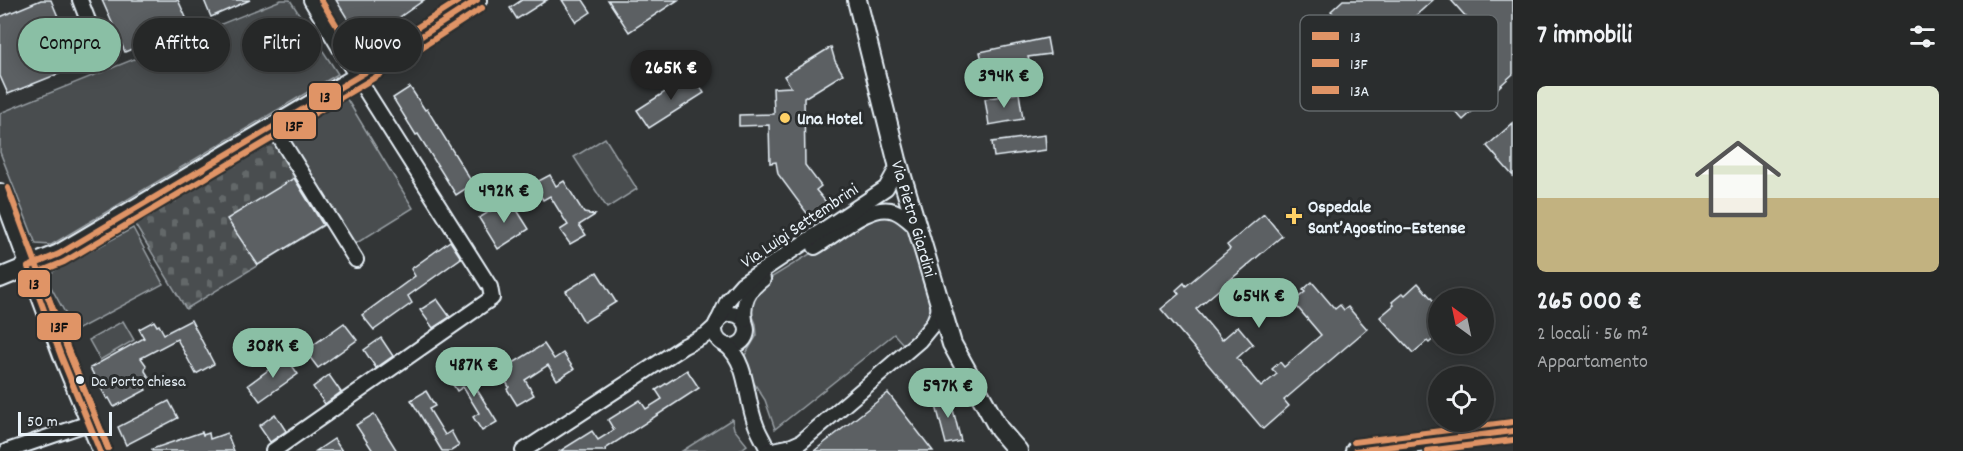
<!DOCTYPE html>
<html lang="it">
<head>
<meta charset="utf-8">
<style>
	:root { --surface:#262828; --page:#2e3030; --text:#f1f3f6; --muted:#a4a6a8; --line:#424445; --accent:#8abfa5 }
	body { margin:0; font-family:Dekko,sans-serif; background:var(--page); color:var(--text); height:100vh; display:flex; flex-direction:column; font-size:22px; white-space:nowrap }
	* { box-sizing:border-box; margin:0 }
	p { font-size:20px; color:var(--muted) }
	.icon { flex:none; width:33px; height:33px; fill:none; stroke:currentColor; stroke-width:2; stroke-linecap:round; stroke-linejoin:round }
	.map { position:relative; flex:1; overflow:hidden }
	.sheet { display:flex; flex-direction:column; background:var(--surface); width:450px }
	.sheet>* { flex:none }
	.guide { position:absolute; left:18px; top:18px; width:570px; height:54px; display:flex; gap:12px }
	.needle { width:39px; rotate:327deg }
	.fabs { position:absolute; left:1428px; top:288px; display:grid; gap:12px }
	.fabs a { display:grid; place-items:center; width:66px; height:66px; border-radius:50%; background:var(--surface); box-shadow:0 3px 15px #0003,0 0 0 2px var(--line); font-size:30px }
	.scale { position:absolute; left:18px; bottom:15px; width:94px; box-sizing:border-box; padding-left:6px; border:3px solid #e8f1f8; border-top:0; font-size:16px; line-height:21px; white-space:nowrap; color:#e8f1f8; -webkit-text-stroke:4px #2a2d2e; paint-order:stroke }
	.price { position:absolute; translate:-50% -51px; padding:0 14px; border-radius:21px; background:var(--accent); color:#111; font-size:20px; line-height:39px; filter:drop-shadow(0 2px 3px #0008) }
	.price::after { content:''; position:absolute; left:50%; top:36px; width:18px; height:14px; margin-left:-9px; background:inherit; clip-path:polygon(0 0,100% 0,50% 100%) }
	.price.selected { background:#222; color:#fff }
	ul { padding:0; list-style:none }
	li { display:grid; align-content:center; gap:12px; height:318px; padding:0 24px }
	li+li { border-top:2px solid var(--line) }
	li span { display:grid; place-items:center; height:186px; border-radius:9px; color:#555 }
	li>.icon { margin-inline-start:auto }
	span .icon { width:108px; height:108px; fill:#fffc; stroke-width:1 }
	li b { font-size:26px }
	h2 { display:flex; justify-content:space-between; align-items:center; height:72px; padding:0 24px; font-size:26px }
	.pill { padding:0 21px; border-radius:27px; background:var(--surface); box-shadow:0 3px 15px #0003,0 0 0 2px var(--line); font-size:21px; line-height:54px }
	.pill.selected { background:var(--accent); color:#111 }
	main { display:flex; flex:1; min-height:0 }
	.map>svg:first-child { display:block }
</style>
</head>
<body>
<main>
<div class="map">
<svg width="1513" height="451" viewBox="0 0 1513 451">
	<defs>
		<pattern id="cemetery-stones" width="16" height="16" patternUnits="userSpaceOnUse" patternTransform="scale(1.5)"><rect width="16" height="16" fill="#494d4f"/><path d="M2 7V4a2 2 0 0 1 4 0v3zM10 15v-3a2 2 0 0 1 4 0v3z" fill="#636769"/></pattern>
	</defs>
	<rect width="100%" height="100%" fill="#323536"/>
	<filter id="ink" filterUnits="userSpaceOnUse"><feTurbulence type="fractalNoise" baseFrequency=".0167" numOctaves="2"/><feDisplacementMap in="SourceGraphic" scale="12" xChannelSelector="R" yChannelSelector="G"/><feConvolveMatrix kernelMatrix="1 2 1 2 8 2 1 2 1" color-interpolation-filters="sRGB"/></filter>
	<g filter="url(#ink)">
		<polygon fill="url(#cemetery-stones)" stroke="#989fa4" stroke-width="1.5" points="272,139 324,225 186,309 134,223"/>
		<g fill="#494d4f" stroke="#989fa4" stroke-width="1.5">
			<polygon points="281,0 290,0 338,74 51,245 36,244 0,152 0,113"/>
			<polygon points="345,96 413,208 352,246 290,146 291,129"/>
			<polygon points="605,138 637,189 607,208 574,157"/>
			<path d="M883,213C897,217 904,223 912,235L931,308C927,325 918,335 903,344L894,334L775,429L765,400L752,380L745,355L757,335L756,324L749,307L764,282L872,216Z"/>
			<polygon points="133,228 163,284 75,331 45,276"/>
			<polygon points="123,321 134,340 100,360 89,340"/>
			<polygon points="732,419 734,429 747,445 739,451 682,451"/>
		</g>
		<g fill="#5c6063" stroke="#e8f1f8" stroke-width="1.5">
			<polygon points="41,0 51,0 69,43 63,45 73,68 8,94 0,76 0,17"/>
			<polygon points="102,0 178,0 189,24 125,52"/>
			<polygon points="204,0 250,0 211,17"/>
			<polygon points="336,0 424,0 357,47 347,30 352,26"/>
			<polygon points="522,0 547,0 517,19 510,8"/>
			<polygon points="562,0 583,0 591,12 576,22"/>
			<polygon points="608,0 678,0 629,32"/>
			<polygon points="1343,0 1433,0 1371,56 1331,11"/>
			<polygon points="1451,0 1513,0 1513,74 1463,120 1422,75 1476,28"/>
			<polygon points="1047,38 1050,54 1028,57 1031,68 986,77 980,52"/>
			<polygon points="831,47 835,61 843,74 804,98 805,165 821,186 816,190 826,202 825,204 827,207 816,215 814,212 809,216 778,174 776,162 770,163 769,125 739,126 739,115 774,114 773,88 791,87 784,76"/>
			<polygon points="693,74 704,93 649,128 637,110"/>
			<polygon points="410,87 425,110 427,109 473,184 456,195 418,134 416,135 393,98"/>
			<polygon points="1019,93 1023,119 989,125 985,99"/>
			<polygon points="1513,123 1513,176 1487,146"/>
			<polygon points="1045,135 1046,150 994,157 992,142"/>
			<polygon points="550,175 556,186 564,181 584,213 595,215 579,225 586,235 570,244 560,230 568,225 550,196 543,200 533,184"/>
			<polygon points="294,178 323,225 258,265 227,219"/>
			<polygon points="510,199 529,229 498,249 479,218"/>
			<polygon points="1264,214 1282,236 1196,309 1222,340 1238,326 1253,344 1237,358 1261,387 1277,374 1272,369 1280,362 1284,367 1321,335 1293,302 1305,292 1303,290 1312,282 1335,309 1340,305 1344,310 1348,307 1367,329 1284,400 1289,406 1263,429 1161,309 1179,294 1176,290 1184,283 1186,286 1230,249 1227,245"/>
			<polygon points="450,241 461,258 408,296 412,303 374,330 362,315 415,276 411,269"/>
			<polygon points="597,272 616,302 584,322 566,291"/>
			<polygon points="1418,283 1438,306 1438,335 1429,343 1427,341 1413,353 1380,317 1394,305 1392,302 1403,293 1405,295"/>
			<polygon points="437,299 450,317 433,328 420,310"/>
			<polygon points="191,320 214,364 196,374 177,339 141,358 146,365 145,371 152,382 144,387 146,390 114,407 109,398 107,399 90,368 144,338 139,329 154,321 157,326 159,325 164,334"/>
			<polygon points="344,323 357,340 318,368 305,351"/>
			<polygon points="381,338 393,356 376,368 364,350"/>
			<polygon points="544,344 554,359 563,353 574,369 557,380 548,365 525,380 534,395 517,405 507,389 509,387 506,382 508,381 499,368 508,362 510,365"/>
			<polygon points="286,357 298,374 260,401 248,385"/>
			<polygon points="463,367 497,422 482,431 473,417 479,413 463,387 457,391 448,377"/>
			<polygon points="687,370 699,388 605,449 606,451 560,451 592,431 598,440 614,430 608,420 640,400 646,409 662,399 656,390"/>
			<polygon points="329,375 341,392 325,404 313,387"/>
			<polygon points="426,391 435,406 429,409 445,435 451,431 459,446 451,451 442,451 411,400"/>
			<polygon points="888,393 933,451 814,451"/>
			<polygon points="949,394 961,441 946,444 934,398"/>
			<polygon points="169,401 178,418 126,445 118,427"/>
			<polygon points="275,414 286,431 270,442 259,426"/>
			<polygon points="374,414 397,451 373,451 356,425"/>
			<polygon points="202,432 203,435 209,433 210,439 227,433 234,451 152,451 152,449"/>
			<polygon points="334,439 342,451 316,451"/>
		</g>
		<g fill="none" stroke-linecap="round" stroke-linejoin="round">
			<g stroke="#e8f1f8" stroke-width="18">
				<g id="street">
					<polyline points="80,0 101,54"/>
					<polyline points="273,127 356,260"/>
					<polyline points="0,191 61,356 100,451"/>
					<path d="M815,247C836,235 871,202 894,211C903,214 910,222 917,228"/>
					<circle cx="731" cy="330" r="16"/>
					<path d="M745,320C742,302 748,290 763,279"/>
					<polyline points="718,321 728,300 742,284 886,188 896,170 897,162"/>
					<path d="M726,345C749,364 745,399 756,425C759,434 765,442 768,451"/>
					<polyline points="7,451 89,423"/>
					<polyline points="273,451 492,298 490,287 357,77 311,0"/>
					<polyline points="523,451 684,346 706,335 716,326"/>
					<polyline points="768,451 792,446 801,442 919,341 933,324 938,312 939,303"/>
				</g>
			</g>
			<g stroke="#e8f1f8" stroke-width="22">
				<g id="secondary">
					<path id="s1" d="M857,0L897,160L952,344L999,429L1018,451"/>
					<polyline points="0,278 59,254 374,67 477,0"/>
					<polyline points="1355,451 1513,431"/>
				</g>
			</g>
			<use href="#street" stroke="#2a2d2e" stroke-width="14"/>
			<use href="#secondary" stroke="#2a2d2e" stroke-width="18"/>
			<g stroke="#2a2d2e" stroke-width="10">
				<g id="bus-1">
					<polyline points="100,451 61,356 28,267 59,254 374,67 477,0"/>
					<polyline points="1355,451 1513,431"/>
				</g>
			</g>
			<g stroke="#2a2d2e" stroke-width="10">
				<g id="bus-2">
					<polyline points="108,448 69,353 39,272 64,262 379,75 482,8"/>
					<polyline points="1427,451 1513,440"/>
				</g>
			</g>
			<g stroke="#2a2d2e" stroke-width="10">
				<g id="bus-3">
					<polyline points="321,0 360,64 460,0"/>
					<polyline points="8,188 69,353 108,448"/>
					<polyline points="1354,442 1512,422"/>
				</g>
			</g>
			<use href="#bus-1" stroke="#e09466" stroke-width="6"/>
			<use href="#bus-2" stroke="#e09466" stroke-width="6"/>
			<use href="#bus-3" stroke="#e09466" stroke-width="6"/>
		</g>
	</g>
	<g fill="#ffd166" stroke="#2a2d2e" stroke-width="2">
		<circle cx="785" cy="118" r="6"/>
		<path d="M1291 207h6v6h6v6h-6v6h-6v-6h-6v-6h6z"/>
	</g>
	<circle fill="#e8f1f8" stroke="#2a2d2e" stroke-width="2" cx="80" cy="380" r="5"/>
	<g text-anchor="middle" stroke-width="6" stroke-linejoin="round" paint-order="stroke">
		<g font-size="16" fill="#e8f1f8" stroke="#2a2d2e" text-anchor="start">
			<text x="91" y="386">Da Porto chiesa</text>
		</g>
		<g font-size="18" font-weight="bold" fill="#e8f1f8" stroke="#2a2d2e" text-anchor="start">
			<text x="797" y="124">Una Hotel</text>
			<text x="1308" y="212">Ospedale<tspan x="1308" dy="21">Sant’Agostino–Estense</tspan></text>
		</g>
		<g font-size="18" fill="#e8f1f8" stroke="#2a2d2e">
			<text dy="6" stroke="none"><textPath href="#s1" startOffset="226">Via Pietro Giardini</textPath></text>
			<text transform="translate(799 225) rotate(-34)" y="6">Via Luigi Settembrini</text>
		</g>
	</g>
	<rect x="1300" y="15" width="198" height="96" rx="9" fill="#2a2d2e" stroke="#63686b" stroke-width="1.5"/>
	<rect x="1312" y="32" width="27" height="8" fill="#e09466"/>
	<rect x="1312" y="59" width="27" height="8" fill="#e09466"/>
	<rect x="1312" y="86" width="27" height="8" fill="#e09466"/>
	<g font-size="16" fill="#e8f1f8">
		<text x="1350" y="42">13</text>
		<text x="1350" y="69">13F</text>
		<text x="1350" y="96">13A</text>
	</g>
	<g stroke="#2a2d2e" stroke-width="2">
		<rect x="308" y="82" width="34" height="29" rx="6" fill="#e09466"/>
		<rect x="272" y="111" width="45" height="29" rx="6" fill="#e09466"/>
		<rect x="17" y="269" width="34" height="29" rx="6" fill="#e09466"/>
		<rect x="36" y="312" width="46" height="29" rx="6" fill="#e09466"/>
	</g>
	<g font-size="16" text-anchor="middle" font-weight="bold" fill="#111">
		<text x="325" y="102">13</text>
		<text x="294" y="131">13F</text>
		<text x="34" y="289">13</text>
		<text x="59" y="332">13F</text>
	</g>
</svg>
<div class="fabs">
<a><svg class="needle" viewBox="-14 -14 28 28"><path d="M0-13l5 13h-10z" fill="#e53935"/><path d="M0 13l5-13h-10z" fill="#a4a6a8"/></svg></a>
<a><svg class="icon" aria-label="locate" viewBox="0 0 24 24"><circle cx="12" cy="12" r="6"/><path d="M12 2v4M12 18v4M2 12h4M18 12h4"/></svg></a>
</div>
<div class="scale">50 m</div>
<b class="price selected" style="left:671px;top:101px">265K €</b>
<b class="price" style="left:1004px;top:109px">394K €</b>
<b class="price" style="left:504px;top:224px">492K €</b>
<b class="price" style="left:1259px;top:329px">654K €</b>
<b class="price" style="left:273px;top:379px">308K €</b>
<b class="price" style="left:474px;top:398px">487K €</b>
<b class="price" style="left:948px;top:419px">597K €</b>
<div class="guide">
<a class="pill selected">Compra</a>
<a class="pill">Affitta</a>
<a class="pill">Filtri</a>
<a class="pill">Nuovo</a>
</div>
</div>
<section class="sheet">
<h2>7 immobili<svg class="icon" aria-label="filters" viewBox="0 0 24 24"><path d="M4 7h16M4 17h16"/><circle cx="9" cy="7" r="2"/><circle cx="15" cy="17" r="2"/></svg></h2>
<ul>
<li><span style="background:linear-gradient(#dfe7d0 60%,#c2b280 0)"><svg class="icon" aria-label="home" viewBox="0 0 24 24"><path d="M3 11l9-7 9 7M6 9v11h12V9"/></svg></span><div><b>265 000 €</b><p>2 locali · 56 m²</p><p>Appartamento</p></div></li>
</ul>
</section>
</main>
</body>
</html>
